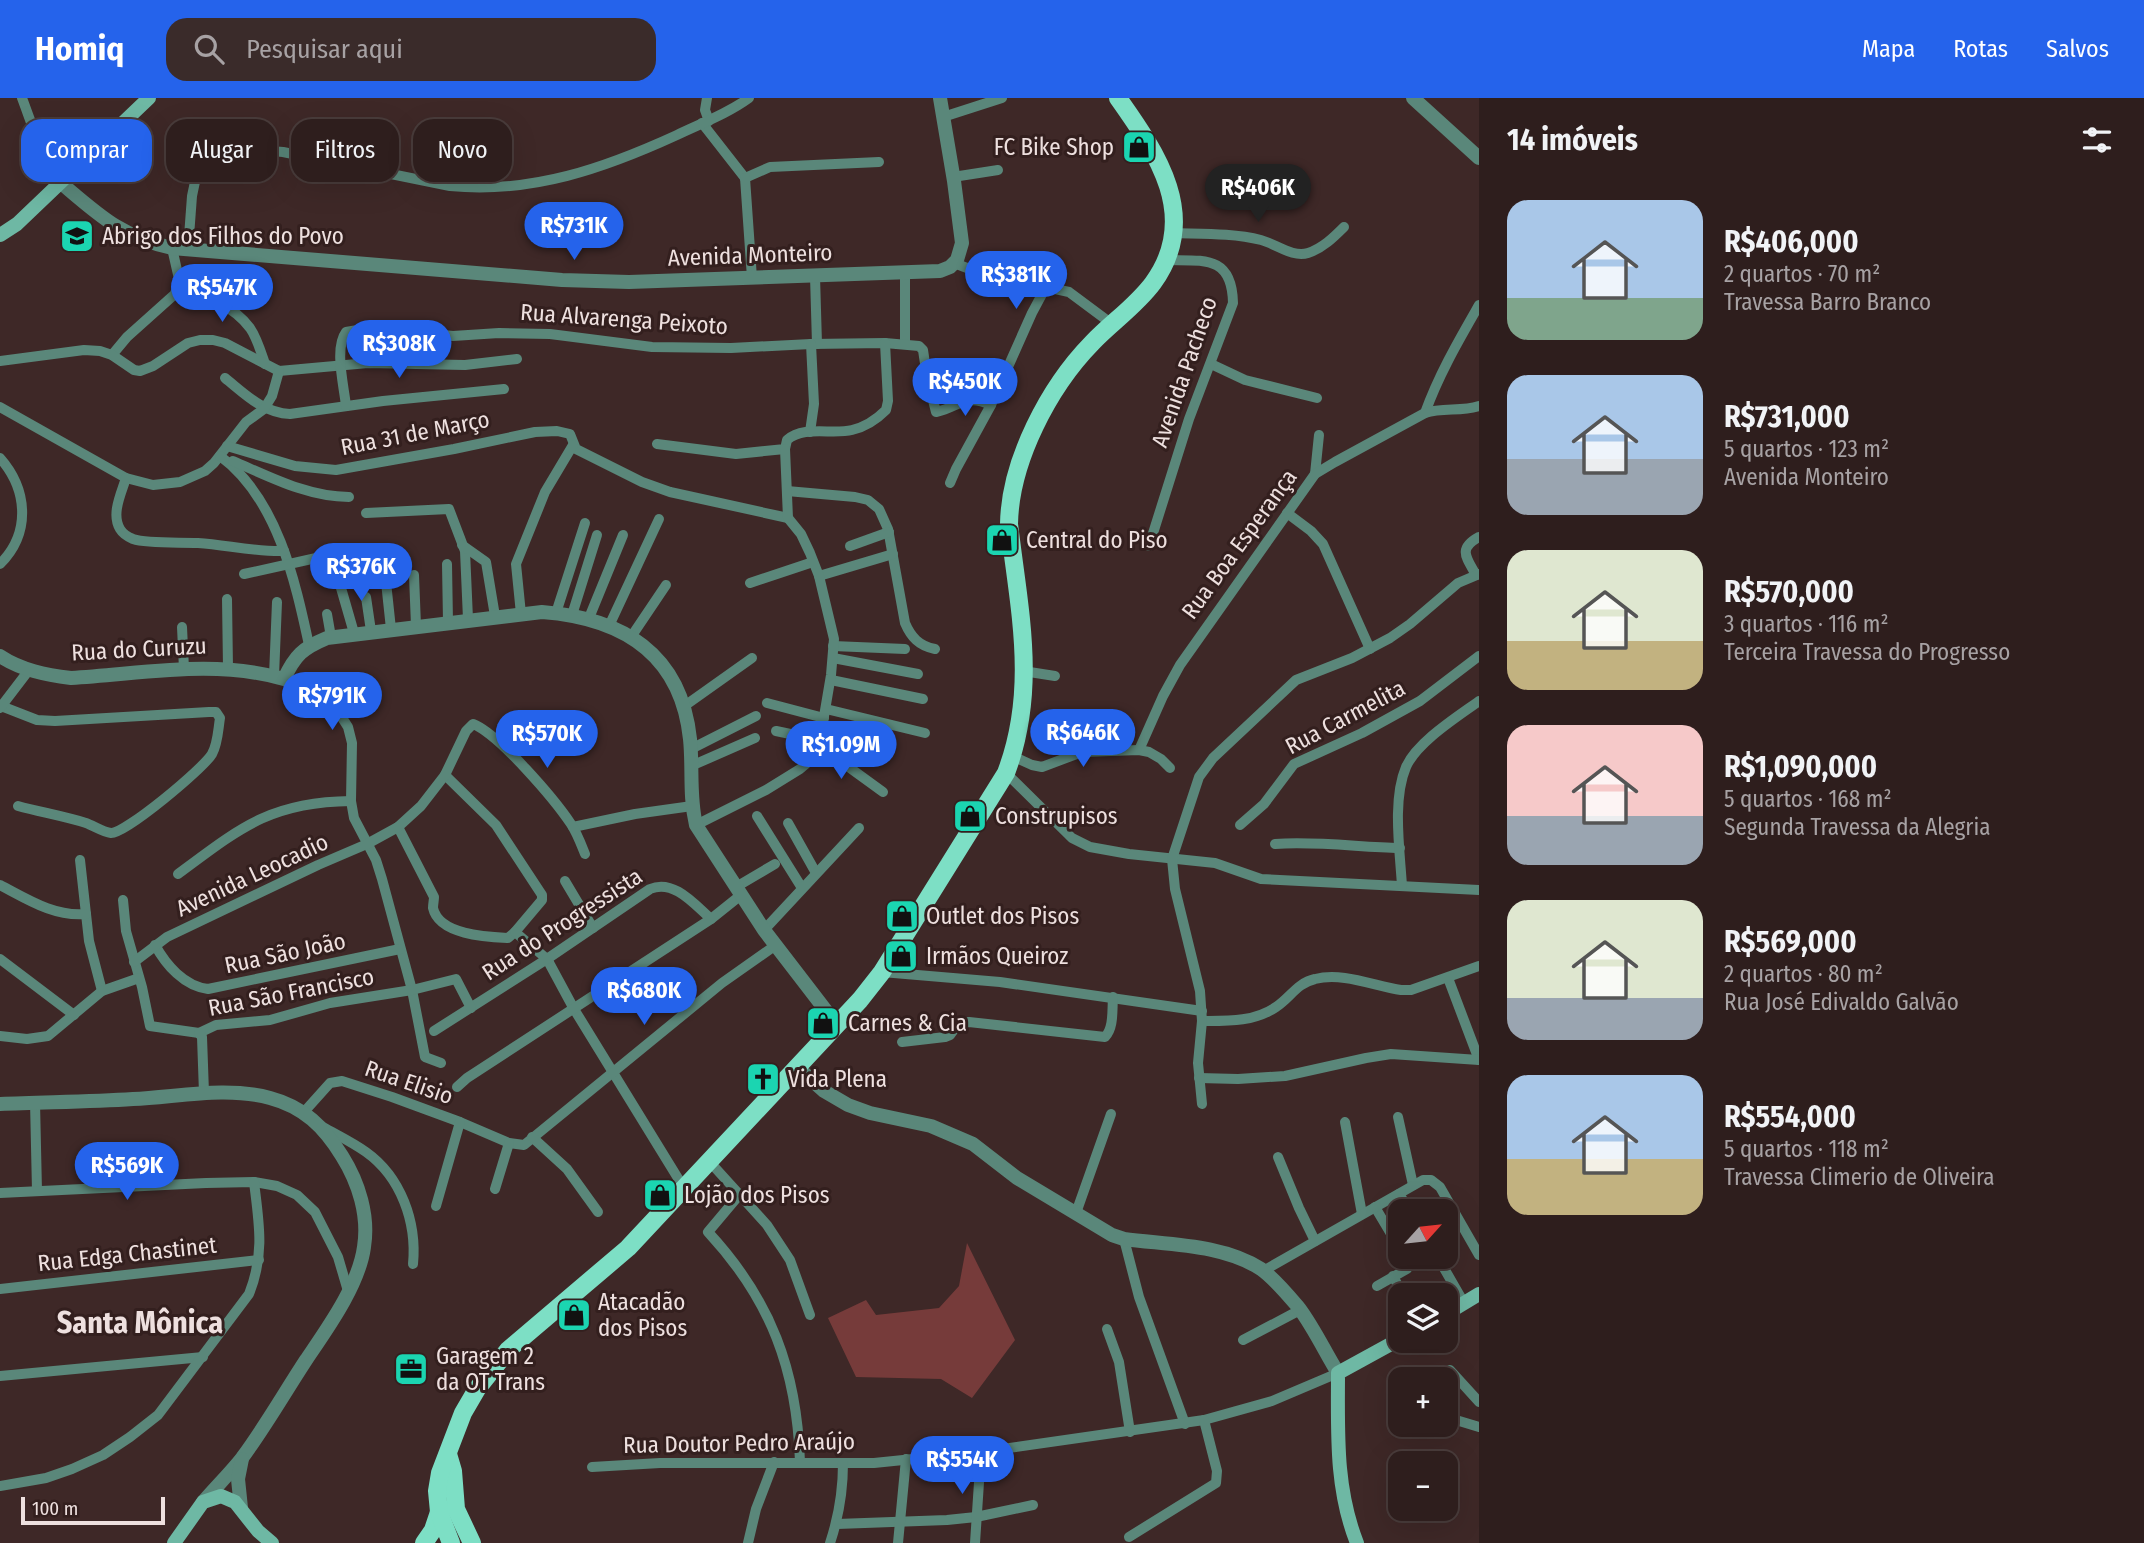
<!DOCTYPE html>
<html lang="pt">
<head>
<meta charset="utf-8">
<style>
	:root { --surface:#2e1e1d; --page:#3a2b2a; --text:#f1f3f6; --muted:#a7a2a4; --line:#493c3b; --accent:#2563eb }
	body { margin:0; font-family:"Fira Sans Condensed",sans-serif; background:var(--page); color:var(--text); height:100vh; display:flex; flex-direction:column; font-size:26px; white-space:nowrap }
	* { box-sizing:border-box; margin:0 }
	p { font-size:23px; color:var(--muted) }
	.icon { flex:none; width:38px; height:38px; fill:none; stroke:currentColor; stroke-width:2; stroke-linecap:round; stroke-linejoin:round }
	.map { position:relative; flex:1; overflow:hidden }
	.panel { display:flex; flex-direction:column; background:var(--surface); width:665px }
	.panel>* { flex:none }
	.banner { position:absolute; left:21px; top:21px; width:665px; height:63px; display:flex; gap:14px }
	.needle { width:46px; rotate:63deg }
	.tools { position:absolute; left:1388px; top:1101px; display:grid; gap:14px }
	.tools a { display:grid; place-items:center; width:70px; height:70px; border-radius:14px; background:var(--surface); box-shadow:0 7px 28px #0002,0 0 0 2px var(--line); font-size:35px }
	.scale { position:absolute; left:21px; bottom:18px; width:144px; box-sizing:border-box; padding-left:7px; border:4px solid #eee0df; border-top:0; font-size:19px; line-height:24px; white-space:nowrap; color:#eee0df; -webkit-text-stroke:5px #331f1e; paint-order:stroke }
	.price { position:absolute; translate:-50% -60px; padding:0 16px; border-radius:24px; background:var(--accent); color:#fff; font-size:23px; line-height:46px; filter:drop-shadow(0 2px 4px #0008) }
	.price::after { content:''; position:absolute; left:50%; top:42px; width:21px; height:16px; margin-left:-10px; background:inherit; clip-path:polygon(0 0,100% 0,50% 100%) }
	.price.selected { background:#222; color:#fff }
	ul { padding:0; list-style:none }
	li { display:flex; align-items:center; gap:21px; height:175px; padding:0 28px }
	li span { display:grid; place-items:center; flex:none; width:196px; height:140px; border-radius:21px; color:#555 }
	li>.icon { margin-inline-start:auto }
	span .icon { width:84px; height:84px; fill:#fffc; stroke-width:1 }
	li b { font-size:30px }
	h2 { display:flex; justify-content:space-between; align-items:center; height:84px; padding:0 28px; font-size:30px }
	.tag { padding:0 24px; border-radius:21px; background:var(--surface); box-shadow:0 7px 28px #0002,0 0 0 2px var(--line); font-size:24px; line-height:63px }
	.tag.selected { background:var(--accent); color:#fff }
	header { display:flex; align-items:center; gap:42px; box-sizing:border-box; height:98px; padding:0 35px; background:var(--accent); color:#fff }
	header strong { font-size:33px }
	nav { display:flex; gap:38px; margin-inline-start:auto; font-size:24px }
	.search { width:490px; height:63px; background:var(--page); display:flex; align-items:center; gap:18px; box-sizing:border-box; padding:0 24px; border-radius:21px; color:var(--muted); font-size:26px }
	main { display:flex; flex:1; min-height:0 }
	.map>svg:first-child { display:block }
</style>
</head>
<body>
<header>
<strong>Homiq</strong>
<div class="search"><svg class="icon" aria-label="search" viewBox="0 0 24 24"><circle cx="10" cy="10" r="6"/><path d="M15 15l6 6"/></svg>Pesquisar aqui</div>
<nav><a>Mapa</a><a>Rotas</a><a>Salvos</a></nav>
</header>
<main>
<div class="map">
<svg width="1479" height="1445" viewBox="0 0 1479 1445">
	<rect width="100%" height="100%" fill="#3e2827"/>
	<polygon fill="#763b3a" points="967,1145 1015,1242 972,1300 941,1281 856,1279 828,1220 866,1202 876,1217 939,1210 959,1188"/>
	<g fill="none" stroke-linecap="round" stroke-linejoin="round">
		<g stroke="#5a877a" stroke-width="10">
			<path d="M22,0C33,29 42,61 61,85"/>
			<polyline points="707,0 705,12 709,23"/>
			<polyline points="943,19 1002,0"/>
			<polyline points="702,25 745,80"/>
			<polyline points="953,79 998,72"/>
			<polyline points="745,80 770,69 879,64"/>
			<polyline points="745,80 752,180"/>
			<path d="M1172,135C1201,136 1233,135 1261,142C1276,146 1293,160 1308,155C1323,150 1334,139 1344,129"/>
			<path d="M188,152L192,98L196,79L201,70L218,55L248,51L283,54L450,88C532,96 605,70 677,37C702,25 727,16 749,0"/>
			<polyline points="815,178 817,246"/>
			<path d="M178,188C204,197 233,207 250,230C257,240 261,254 265,266"/>
			<polyline points="1046,189 1069,194 1112,226"/>
			<polyline points="905,246 905,175"/>
			<polyline points="112,257 127,239 175,196 179,181 172,150"/>
			<polyline points="0,263 84,252 100,253 112,257 134,272 140,273 153,268 188,245 200,242 213,242 225,245 279,273 368,265 465,267 517,261"/>
			<polyline points="1211,266 1245,282 1317,300"/>
			<path d="M225,280C245,296 263,315 290,316L383,303L504,291"/>
			<path d="M346,308C344,288 334,250 346,234L369,230L453,238L499,235L550,236L652,249L731,250L811,246L885,245L919,248L923,252L927,279L936,314C960,309 964,295 991,307"/>
			<polyline points="0,309 126,380 153,387 180,384 205,373 214,365 246,324 264,311 272,298 279,273"/>
			<path d="M1425,315C1439,276 1459,242 1479,207"/>
			<polyline points="810,334 814,306 811,246"/>
			<path d="M657,346L736,356L785,351L787,342C804,327 832,337 852,332C865,329 877,321 886,312L888,303L885,245"/>
			<polyline points="227,348 295,368 336,372 454,351 535,334 557,333 570,336 576,351 642,384 670,394 788,420"/>
			<path d="M220,358C277,400 295,482 309,547"/>
			<path d="M0,360C28,392 31,435 0,466"/>
			<path d="M233,363C270,379 308,399 349,399"/>
			<polyline points="1315,376 1319,337"/>
			<path d="M126,380C121,396 111,416 120,431C123,436 128,439 133,441C148,446 180,444 198,445C227,447 255,454 284,453"/>
			<polyline points="950,385 956,371 991,307 1032,215 1055,172 1024,166 967,170 954,165"/>
			<path d="M787,393L855,399L868,402L879,411L888,431L905,525C911,539 919,548 935,551"/>
			<polyline points="366,415 449,411 465,453 468,521"/>
			<polyline points="1287,415 1311,433 1323,446 1370,551"/>
			<polyline points="462,447 486,464 495,518"/>
			<polyline points="850,448 889,434"/>
			<path d="M1149,448L1189,321L1233,205C1232,156 1202,163 1165,162"/>
			<polyline points="447,466 448,524"/>
			<polyline points="244,476 343,454"/>
			<polyline points="414,477 416,528"/>
			<path d="M1476,477C1467,460 1457,451 1479,439"/>
			<polyline points="819,478 893,456"/>
			<polyline points="339,483 354,535"/>
			<polyline points="386,484 391,531"/>
			<polyline points="750,485 813,464"/>
			<polyline points="366,499 371,533"/>
			<polyline points="227,501 228,570"/>
			<polyline points="556,515 585,425"/>
			<polyline points="327,516 331,539"/>
			<polyline points="521,516 516,466 545,394 573,347"/>
			<polyline points="572,517 597,437"/>
			<polyline points="589,520 623,437"/>
			<polyline points="609,528 659,421"/>
			<polyline points="182,529 184,571"/>
			<polyline points="631,539 666,487"/>
			<polyline points="833,548 905,551"/>
			<polyline points="833,560 918,576"/>
			<polyline points="1023,573 1055,578"/>
			<polyline points="274,578 277,504"/>
			<polyline points="284,581 331,608 339,615 348,629 352,645 351,703 354,720 376,762 382,781 412,892 425,959 441,965"/>
			<polyline points="831,582 923,601"/>
			<polyline points="767,605 824,620"/>
			<path d="M1,608L37,622L55,623L209,614H216L220,620C218,632 218,645 212,656C204,670 125,736 111,735C103,734 94,728 86,725C63,718 40,714 18,708"/>
			<polyline points="683,609 752,560"/>
			<polyline points="0,610 29,572"/>
			<polyline points="826,611 925,635"/>
			<polyline points="822,628 837,633"/>
			<polyline points="776,633 819,642"/>
			<polyline points="817,646 883,694"/>
			<polyline points="691,651 756,618"/>
			<path d="M1139,652L1163,598L1180,567L1315,376L1335,364L1425,315C1443,309 1461,314 1479,308"/>
			<polyline points="1012,658 1032,667 1042,669 1082,654 1139,652 1149,654 1161,661 1170,670"/>
			<polyline points="691,668 755,640"/>
			<polyline points="1006,675 1072,740 1090,749 1129,756 1215,765 1261,781 1479,792"/>
			<polyline points="757,718 802,790"/>
			<polyline points="788,725 816,775"/>
			<polyline points="696,727 766,692 800,671 806,666 815,653 821,636 831,577 834,541 819,478 810,455 801,436 788,420 785,351"/>
			<polyline points="1240,727 1264,706 1294,666 1362,635 1420,603 1479,558"/>
			<path d="M398,729L434,799C434,802 433,806 433,810C439,837 487,839 508,840L515,834L542,802V797L496,727L445,677"/>
			<polyline points="573,729 635,716 692,708"/>
			<path d="M1275,746C1316,743 1358,749 1400,750"/>
			<polyline points="80,762 89,843 102,893"/>
			<path d="M178,776C240,730 270,704 351,703"/>
			<polyline points="565,783 593,830"/>
			<path d="M0,787C27,801 54,819 86,816"/>
			<path d="M1402,788C1400,753 1392,702 1406,669C1417,644 1457,619 1479,603"/>
			<polyline points="736,789 775,766"/>
			<polyline points="123,802 126,833 142,889 150,928 199,935"/>
			<polyline points="764,832 859,730"/>
			<polyline points="515,834 547,861 574,911 684,1090"/>
			<path d="M155,847C166,867 184,888 208,891L400,851"/>
			<polyline points="0,861 74,917"/>
			<path d="M134,864L167,839L318,767L367,746L398,729L421,708L445,677L466,633L473,626C499,636 555,702 571,726C577,735 581,746 585,756"/>
			<polyline points="882,874 1000,884 1202,913"/>
			<polyline points="1448,880 1479,962"/>
			<path d="M1202,923C1228,923 1254,924 1276,909C1290,900 1297,885 1315,881C1343,874 1374,888 1401,892H1411L1479,868"/>
			<path d="M434,933L547,861L650,791C674,781 694,806 711,821"/>
			<polyline points="199,935 216,927 270,922 330,905 412,892 456,881 471,910"/>
			<polyline points="199,935 202,939 204,995"/>
			<polyline points="0,938 27,941 48,938 102,893 139,880"/>
			<path d="M902,944L945,939L950,937L958,926L969,924L1105,939C1114,930 1112,912 1113,899"/>
			<polyline points="1199,980 1238,981 1285,978 1366,960 1391,956 1479,962"/>
			<polyline points="457,989 467,980 711,821 741,797"/>
			<polyline points="35,1004 37,1093"/>
			<polyline points="1202,1006 1198,965 1202,923 1200,893 1175,791 1172,761 1199,679 1213,660 1296,582 1352,560 1390,540 1410,526 1458,485 1479,476"/>
			<polyline points="304,1014 330,985 342,983 392,999 460,1024 509,1045 524,1047 722,885 776,847"/>
			<polyline points="1398,1019 1413,1087"/>
			<polyline points="1345,1024 1362,1116"/>
			<path d="M323,1029C337,1037 352,1044 366,1054C401,1079 417,1124 413,1166"/>
			<polyline points="532,1039 567,1071 598,1114"/>
			<polyline points="1278,1059 1299,1110 1315,1143"/>
			<polyline points="709,1063 767,1127 790,1162 810,1217"/>
			<polyline points="495,1091 509,1045"/>
			<polyline points="0,1095 206,1085 254,1084 277,1088 297,1097 315,1114 338,1159 348,1193"/>
			<path d="M740,1096L708,1134C771,1202 797,1272 800,1364"/>
			<polyline points="1399,1096 1410,1113"/>
			<polyline points="436,1108 460,1024"/>
			<polyline points="1375,1109 1400,1151"/>
			<polyline points="1076,1115 1111,1016"/>
			<polyline points="1124,1141 1139,1199 1185,1326"/>
			<polyline points="1437,1158 1464,1205"/>
			<polyline points="1263,1173 1423,1082 1431,1082 1440,1089 1479,1157"/>
			<polyline points="1393,1178 1403,1197"/>
			<polyline points="1377,1188 1407,1171 1408,1165 1404,1158"/>
			<polyline points="0,1191 259,1162"/>
			<polyline points="1107,1231 1119,1264 1130,1334"/>
			<polyline points="1243,1242 1300,1212"/>
			<polyline points="1450,1272 1479,1304"/>
			<polyline points="0,1278 203,1259"/>
			<polyline points="1446,1319 1479,1329"/>
			<polyline points="592,1369 660,1365 874,1365 981,1354 1204,1322 1272,1303 1338,1275"/>
			<path d="M0,1388L46,1380L72,1371L103,1357L130,1339L158,1317L249,1196C265,1156 259,1125 254,1084"/>
			<polyline points="837,1426 947,1422 976,1419 1033,1407"/>
			<polyline points="1129,1439 1216,1385 1217,1373 1204,1322"/>
			<polyline points="748,1445 756,1411 774,1364"/>
			<path d="M830,1445C839,1418 843,1393 843,1365"/>
			<polyline points="898,1445 906,1361"/>
			<polyline points="975,1445 981,1354"/>
		</g>
		<g stroke="#5a877a" stroke-width="14">
			<polyline points="1413,0 1479,60"/>
			<path d="M61,85C100,118 120,138 172,150L562,182L629,184L940,173L950,169L957,162L962,145L954,83L940,0"/>
			<path d="M0,558C21,572 46,577 71,580C143,576 213,561 284,581C295,557 303,550 327,540L542,514C622,520 681,555 690,641C693,670 689,698 696,727L764,832L837,927"/>
			<path d="M797,969L824,993L848,1007L870,1015L931,1028L973,1046L1017,1080L1112,1137L1124,1141C1169,1147 1222,1146 1261,1171C1275,1181 1288,1197 1299,1210C1314,1230 1325,1254 1338,1275"/>
			<path d="M0,1006C44,1004 89,1004 133,1001C178,999 226,988 270,1000C304,1009 324,1029 342,1058C359,1085 369,1118 364,1149C359,1187 327,1231 306,1262C285,1294 265,1329 242,1360C230,1375 216,1389 203,1404"/>
			<polyline points="241,1410 238,1381 242,1361"/>
		</g>
		<g stroke="#6eb8a4" stroke-width="14">
			<polyline points="0,137 17,126 149,0"/>
			<polyline points="1446,1216 1479,1196"/>
			<polyline points="174,1445 203,1404 221,1398 235,1404 258,1433 272,1445"/>
			<path d="M1357,1445C1335,1390 1338,1333 1338,1275L1400,1241"/>
		</g>
		<g stroke="#7ddfc5" stroke-width="18">
			<polyline points="448,1356 453,1373 456,1411 472,1445"/>
			<polyline points="424,1445 433,1432 439,1414"/>
			<path d="M451,1445L439,1414L437,1393L440,1375L463,1315L477,1291L508,1252L628,1150L860,902L882,874L1006,675C1038,590 1019,512 1009,426C1010,363 1049,289 1092,245C1112,224 1136,208 1153,185C1201,119 1157,55 1118,0"/>
		</g>
	</g>
	<defs>
		<g id="shop-square" transform="scale(1.75)"><rect x="-9" y="-9" width="18" height="18" rx="4" fill="#1bd5b1" stroke="#331f1e"/><path d="M-5-2.5h2.3a2.7 3.5 0 0 1 5.4 0H5L5.5 6h-11ZM-1.5-2.5h3a1.5 2.3 0 0 0-3 0Z" fill="#111"/></g>
		<g id="school-square" transform="scale(1.75)"><rect x="-9" y="-9" width="18" height="18" rx="4" fill="#1bd5b1" stroke="#331f1e"/><path d="M0-5L7-2L0 1L-7-2ZM-4 1L0 2.5L4 1V4Q0 6-4 4Z" fill="#111"/></g>
		<g id="church-square" transform="scale(1.75)"><rect x="-9" y="-9" width="18" height="18" rx="4" fill="#1bd5b1" stroke="#331f1e"/><path d="M-1.2-6h2.4v3.5h3.3v2.4h-3.3V6h-2.4V-.1h-3.3v-2.4h3.3Z" fill="#111"/></g>
		<g id="office-square" transform="scale(1.75)"><rect x="-9" y="-9" width="18" height="18" rx="4" fill="#1bd5b1" stroke="#331f1e"/><path d="M-6-3h4V-5.5h4V-3h4V5H-6ZM-1-4.5V-3h2v-1.5ZM-6 0V1H6V0Z" fill="#111"/></g>
	</defs>
	<g fill-rule="evenodd">
		<use href="#shop-square" x="1139" y="49"/>
		<use href="#school-square" x="77" y="138"/>
		<use href="#shop-square" x="1002" y="442"/>
		<use href="#shop-square" x="970" y="718"/>
		<use href="#shop-square" x="902" y="818"/>
		<use href="#shop-square" x="901" y="858"/>
		<use href="#shop-square" x="823" y="925"/>
		<use href="#church-square" x="763" y="981"/>
		<use href="#shop-square" x="660" y="1097"/>
		<use href="#shop-square" x="574" y="1217"/>
		<use href="#office-square" x="411" y="1271"/>
	</g>
	<g text-anchor="middle" stroke-width="6" stroke-linejoin="round" paint-order="stroke">
		<g font-size="23" fill="#eee0df" stroke="#331f1e" text-anchor="start">
			<text x="1114" y="57" text-anchor="end">FC Bike Shop</text>
			<text x="102" y="146">Abrigo dos Filhos do Povo</text>
			<text x="1026" y="450">Central do Piso</text>
			<text x="995" y="726">Construpisos</text>
			<text x="926" y="826">Outlet dos Pisos</text>
			<text x="926" y="866">Irmãos Queiroz</text>
			<text x="848" y="933">Carnes &amp; Cia</text>
			<text x="788" y="989">Vida Plena</text>
			<text x="684" y="1105">Lojão dos Pisos</text>
			<text x="598" y="1212">Atacadão<tspan x="598" dy="26">dos Pisos</tspan></text>
			<text x="436" y="1266">Garagem 2<tspan x="436" dy="26">da OT Trans</tspan></text>
		</g>
		<g font-size="23" fill="#eee0df" stroke="#331f1e">
			<text transform="translate(750 157) rotate(-2)" y="8">Avenida Monteiro</text>
			<text transform="translate(624 221) rotate(4)" y="8">Rua Alvarenga Peixoto</text>
			<text transform="translate(1184 274) rotate(-71)" y="8">Avenida Pacheco</text>
			<text transform="translate(415 335) rotate(-11)" y="8">Rua 31 de Março</text>
			<text transform="translate(1239 446) rotate(-54)" y="8">Rua Boa Esperança</text>
			<text transform="translate(139 551) rotate(-3)" y="8">Rua do Curuzu</text>
			<text transform="translate(1345 619) rotate(-28)" y="8">Rua Carmelita</text>
			<text transform="translate(252 777) rotate(-25)" y="8">Avenida Leocadio</text>
			<text transform="translate(562 826) rotate(-33)" y="8">Rua do Progressista</text>
			<text transform="translate(285 855) rotate(-12)" y="8">Rua São João</text>
			<text transform="translate(291 894) rotate(-11)" y="8">Rua São Francisco</text>
			<text transform="translate(409 984) rotate(19)" y="8">Rua Elisio</text>
			<text transform="translate(127 1156) rotate(-6)" y="8">Rua Edga Chastinet</text>
			<text transform="translate(739 1345) rotate(-1)" y="8">Rua Doutor Pedro Araújo</text>
		</g>
		<g font-size="30" font-weight="bold" fill="#eee0df" stroke="#331f1e">
			<text x="140" y="1235">Santa Mônica</text>
		</g>
	</g>
</svg>
<div class="tools">
<a><svg class="needle" viewBox="-14 -14 28 28"><path d="M0-13l5 13h-10z" fill="#e53935"/><path d="M0 13l5-13h-10z" fill="#a7a2a4"/></svg></a>
<a><svg class="icon" aria-label="layers" viewBox="0 0 24 24"><path d="M12 4l9 5-9 5-9-5zM3 14l9 5 9-5"/></svg></a>
<a>+</a>
<a>−</a>
</div>
<div class="scale">100 m</div>
<b class="price selected" style="left:1258px;top:126px">R$406K</b>
<b class="price" style="left:574px;top:164px">R$731K</b>
<b class="price" style="left:1016px;top:213px">R$381K</b>
<b class="price" style="left:222px;top:226px">R$547K</b>
<b class="price" style="left:399px;top:282px">R$308K</b>
<b class="price" style="left:965px;top:320px">R$450K</b>
<b class="price" style="left:361px;top:505px">R$376K</b>
<b class="price" style="left:332px;top:634px">R$791K</b>
<b class="price" style="left:1083px;top:671px">R$646K</b>
<b class="price" style="left:547px;top:672px">R$570K</b>
<b class="price" style="left:841px;top:683px">R$1.09M</b>
<b class="price" style="left:644px;top:929px">R$680K</b>
<b class="price" style="left:127px;top:1104px">R$569K</b>
<b class="price" style="left:962px;top:1398px">R$554K</b>
<div class="banner">
<a class="tag selected">Comprar</a>
<a class="tag">Alugar</a>
<a class="tag">Filtros</a>
<a class="tag">Novo</a>
</div>
</div>
<section class="panel">
<h2>14 imóveis<svg class="icon" aria-label="filters" viewBox="0 0 24 24"><path d="M4 7h16M4 17h16"/><circle cx="9" cy="7" r="2"/><circle cx="15" cy="17" r="2"/></svg></h2>
<ul>
<li><span style="background:linear-gradient(#a9c7e8 70%,#7fa58c 0)"><svg class="icon" aria-label="home" viewBox="0 0 24 24"><path d="M3 11l9-7 9 7M6 9v11h12V9"/></svg></span><div><b>R$406,000</b><p>2 quartos · 70 m²</p><p>Travessa Barro Branco</p></div></li>
<li><span style="background:linear-gradient(#a9c7e8 60%,#9aa5b1 0)"><svg class="icon" aria-label="home" viewBox="0 0 24 24"><path d="M3 11l9-7 9 7M6 9v11h12V9"/></svg></span><div><b>R$731,000</b><p>5 quartos · 123 m²</p><p>Avenida Monteiro</p></div></li>
<li><span style="background:linear-gradient(#dfe7d0 65%,#c2b280 0)"><svg class="icon" aria-label="home" viewBox="0 0 24 24"><path d="M3 11l9-7 9 7M6 9v11h12V9"/></svg></span><div><b>R$570,000</b><p>3 quartos · 116 m²</p><p>Terceira Travessa do Progresso</p></div></li>
<li><span style="background:linear-gradient(#f6c9c9 65%,#9aa5b1 0)"><svg class="icon" aria-label="home" viewBox="0 0 24 24"><path d="M3 11l9-7 9 7M6 9v11h12V9"/></svg></span><div><b>R$1,090,000</b><p>5 quartos · 168 m²</p><p>Segunda Travessa da Alegria</p></div></li>
<li><span style="background:linear-gradient(#dfe7d0 70%,#9aa5b1 0)"><svg class="icon" aria-label="home" viewBox="0 0 24 24"><path d="M3 11l9-7 9 7M6 9v11h12V9"/></svg></span><div><b>R$569,000</b><p>2 quartos · 80 m²</p><p>Rua José Edivaldo Galvão</p></div></li>
<li><span style="background:linear-gradient(#a9c7e8 60%,#c2b280 0)"><svg class="icon" aria-label="home" viewBox="0 0 24 24"><path d="M3 11l9-7 9 7M6 9v11h12V9"/></svg></span><div><b>R$554,000</b><p>5 quartos · 118 m²</p><p>Travessa Climerio de Oliveira</p></div></li>
</ul>
</section>
</main>
</body>
</html>
